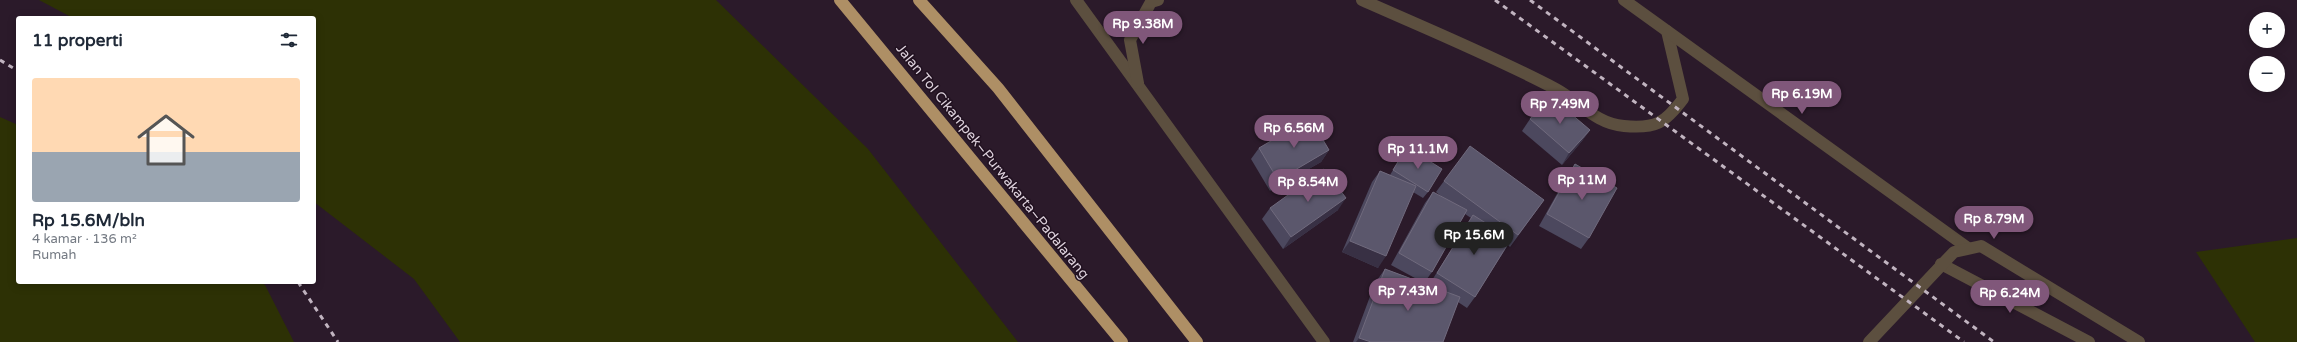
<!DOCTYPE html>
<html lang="id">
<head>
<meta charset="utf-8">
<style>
	:root { --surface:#fff; --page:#f2f2f3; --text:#1f2937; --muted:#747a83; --accent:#80577a }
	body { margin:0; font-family:"Varela Round",sans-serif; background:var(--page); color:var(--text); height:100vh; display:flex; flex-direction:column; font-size:15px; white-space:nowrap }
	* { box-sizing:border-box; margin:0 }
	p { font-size:13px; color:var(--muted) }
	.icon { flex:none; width:22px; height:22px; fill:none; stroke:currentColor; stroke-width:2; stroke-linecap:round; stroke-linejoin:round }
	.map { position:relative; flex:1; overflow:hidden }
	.drawer { position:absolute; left:16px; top:16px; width:300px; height:268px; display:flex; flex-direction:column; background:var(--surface); border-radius:4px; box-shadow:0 2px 10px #0003 }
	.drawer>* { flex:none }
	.buttons { position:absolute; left:2249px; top:12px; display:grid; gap:8px }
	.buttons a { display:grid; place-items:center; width:36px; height:36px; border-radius:50%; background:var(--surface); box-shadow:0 2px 10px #0003; font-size:20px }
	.price { position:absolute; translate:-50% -34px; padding:0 9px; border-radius:14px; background:var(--accent); color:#fff; font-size:13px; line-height:26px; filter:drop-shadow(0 1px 2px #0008) }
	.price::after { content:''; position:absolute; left:50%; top:24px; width:12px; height:9px; margin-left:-6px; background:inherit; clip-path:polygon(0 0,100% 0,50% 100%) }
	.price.current { background:#222; color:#fff }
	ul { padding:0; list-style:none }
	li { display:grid; align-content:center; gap:8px; height:212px; padding:0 16px }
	li span { display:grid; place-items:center; height:124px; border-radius:4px; color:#555 }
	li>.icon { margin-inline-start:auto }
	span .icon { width:72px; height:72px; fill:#fffc; stroke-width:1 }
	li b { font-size:17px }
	h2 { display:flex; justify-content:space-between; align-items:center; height:48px; padding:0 16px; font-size:17px }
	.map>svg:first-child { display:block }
</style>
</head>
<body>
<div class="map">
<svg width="2297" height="342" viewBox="0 0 2297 342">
	<rect width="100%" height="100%" fill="#2b1a2a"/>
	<g fill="#2d3105">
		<polygon points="39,0 716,0 868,149 1018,342 460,342 414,279 314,202 314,18 73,18"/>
		<polygon points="0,117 18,125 18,282 261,282 265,285 294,342 0,342"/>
		<polygon points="2297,238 2297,342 2255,342 2196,252"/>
	</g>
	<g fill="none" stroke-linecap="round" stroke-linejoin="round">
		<g stroke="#5c4f3f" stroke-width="12">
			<polyline points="1076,0 1324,342"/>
			<path d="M1362,0C1427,29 1493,56 1556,89C1580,102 1596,124 1624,126C1656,129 1665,123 1683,99L1667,31"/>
			<polyline points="1624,0 1968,248"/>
			<polyline points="1138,83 1130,40 1151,2 1158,0"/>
			<polyline points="1941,264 2089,342"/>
			<polyline points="1869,342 1954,252 1981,246 2139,342"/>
		</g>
		<g stroke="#ae8f65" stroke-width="12">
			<polyline points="840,0 1122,342"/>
			<polyline points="919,0 998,88 1197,342"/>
		</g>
		<g stroke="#c1b4c0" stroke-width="3" stroke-dasharray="5 5" stroke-linecap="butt">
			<polyline points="1495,0 1964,342"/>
			<polyline points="1530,0 1994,342"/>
			<polyline points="0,60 18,71"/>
			<polyline points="298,282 338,342"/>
		</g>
	</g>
	<g fill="#4c485e">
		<polygon points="1530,119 1590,130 1582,141 1562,165 1522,131"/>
		<polygon points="1407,147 1428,192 1423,198 1413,192 1378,268 1342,252 1372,182 1380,171 1390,175"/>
		<polygon points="1259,148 1329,150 1321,162 1270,191 1251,159"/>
		<polygon points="1575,164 1589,238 1581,249 1539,226 1567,176"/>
		<polygon points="1444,181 1544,200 1510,247 1508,245 1475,297 1467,308 1458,302 1443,342 1353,342 1375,283 1385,269 1432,286 1429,285 1471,218 1465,214 1432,272 1424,283 1391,265 1425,203 1433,192 1442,197 1436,192"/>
		<polygon points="1270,208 1338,210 1283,249 1262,219"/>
	</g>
	<g fill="#383044">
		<polygon points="1590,130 1582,141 1562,165 1569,153"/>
		<polygon points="1329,150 1321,162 1270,191 1278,180"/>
		<polygon points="1346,198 1338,210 1283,249 1291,237"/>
		<polygon points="1350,241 1386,256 1378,268 1342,252"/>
		<polygon points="1359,338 1371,342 1356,342"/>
	</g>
	<g fill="#5b576c" stroke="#706a7d">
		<polygon points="1550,96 1590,130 1569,153 1530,119"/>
		<polygon points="1310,118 1329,150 1278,180 1259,148"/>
		<polygon points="1470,146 1544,200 1518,235 1444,181"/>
		<polygon points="1407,147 1442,169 1428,192 1393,170"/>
		<polygon points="1575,164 1617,188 1589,238 1547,214"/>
		<polygon points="1324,169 1346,198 1291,237 1270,208"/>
		<polygon points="1380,171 1416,186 1386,256 1350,241"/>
		<polygon points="1433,192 1467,210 1432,272 1399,253"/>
		<polygon points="1473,215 1511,239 1475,297 1437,273"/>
		<polygon points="1385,269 1460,297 1443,342 1371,342 1359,338"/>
	</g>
	<g text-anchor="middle" stroke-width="3" stroke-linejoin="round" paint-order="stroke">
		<g font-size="14" fill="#dcd0db" stroke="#211120">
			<text transform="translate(993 161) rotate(51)" y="5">Jalan Tol Cikampek–Purwakarta–Padalarang</text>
		</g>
	</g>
</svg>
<div class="buttons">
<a>+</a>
<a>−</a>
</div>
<b class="price" style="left:1143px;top:45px">Rp 9.38M</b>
<b class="price" style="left:1802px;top:115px">Rp 6.19M</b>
<b class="price" style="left:1560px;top:125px">Rp 7.49M</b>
<b class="price" style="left:1294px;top:149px">Rp 6.56M</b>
<b class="price" style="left:1418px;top:170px">Rp 11.1M</b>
<b class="price" style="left:1582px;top:201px">Rp 11M</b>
<b class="price" style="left:1308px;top:203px">Rp 8.54M</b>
<b class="price" style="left:1994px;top:240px">Rp 8.79M</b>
<b class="price current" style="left:1474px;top:256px">Rp 15.6M</b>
<b class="price" style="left:1408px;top:312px">Rp 7.43M</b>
<b class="price" style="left:2010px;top:314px">Rp 6.24M</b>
<section class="drawer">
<h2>11 properti<svg class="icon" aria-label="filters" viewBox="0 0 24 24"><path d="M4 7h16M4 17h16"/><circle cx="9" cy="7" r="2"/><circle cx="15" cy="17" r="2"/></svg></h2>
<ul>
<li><span style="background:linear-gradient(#ffd9b3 60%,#9aa5b1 0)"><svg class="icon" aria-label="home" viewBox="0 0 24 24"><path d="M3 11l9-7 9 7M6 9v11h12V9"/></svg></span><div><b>Rp 15.6M/bln</b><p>4 kamar · 136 m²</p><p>Rumah</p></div></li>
</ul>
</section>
</div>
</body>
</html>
